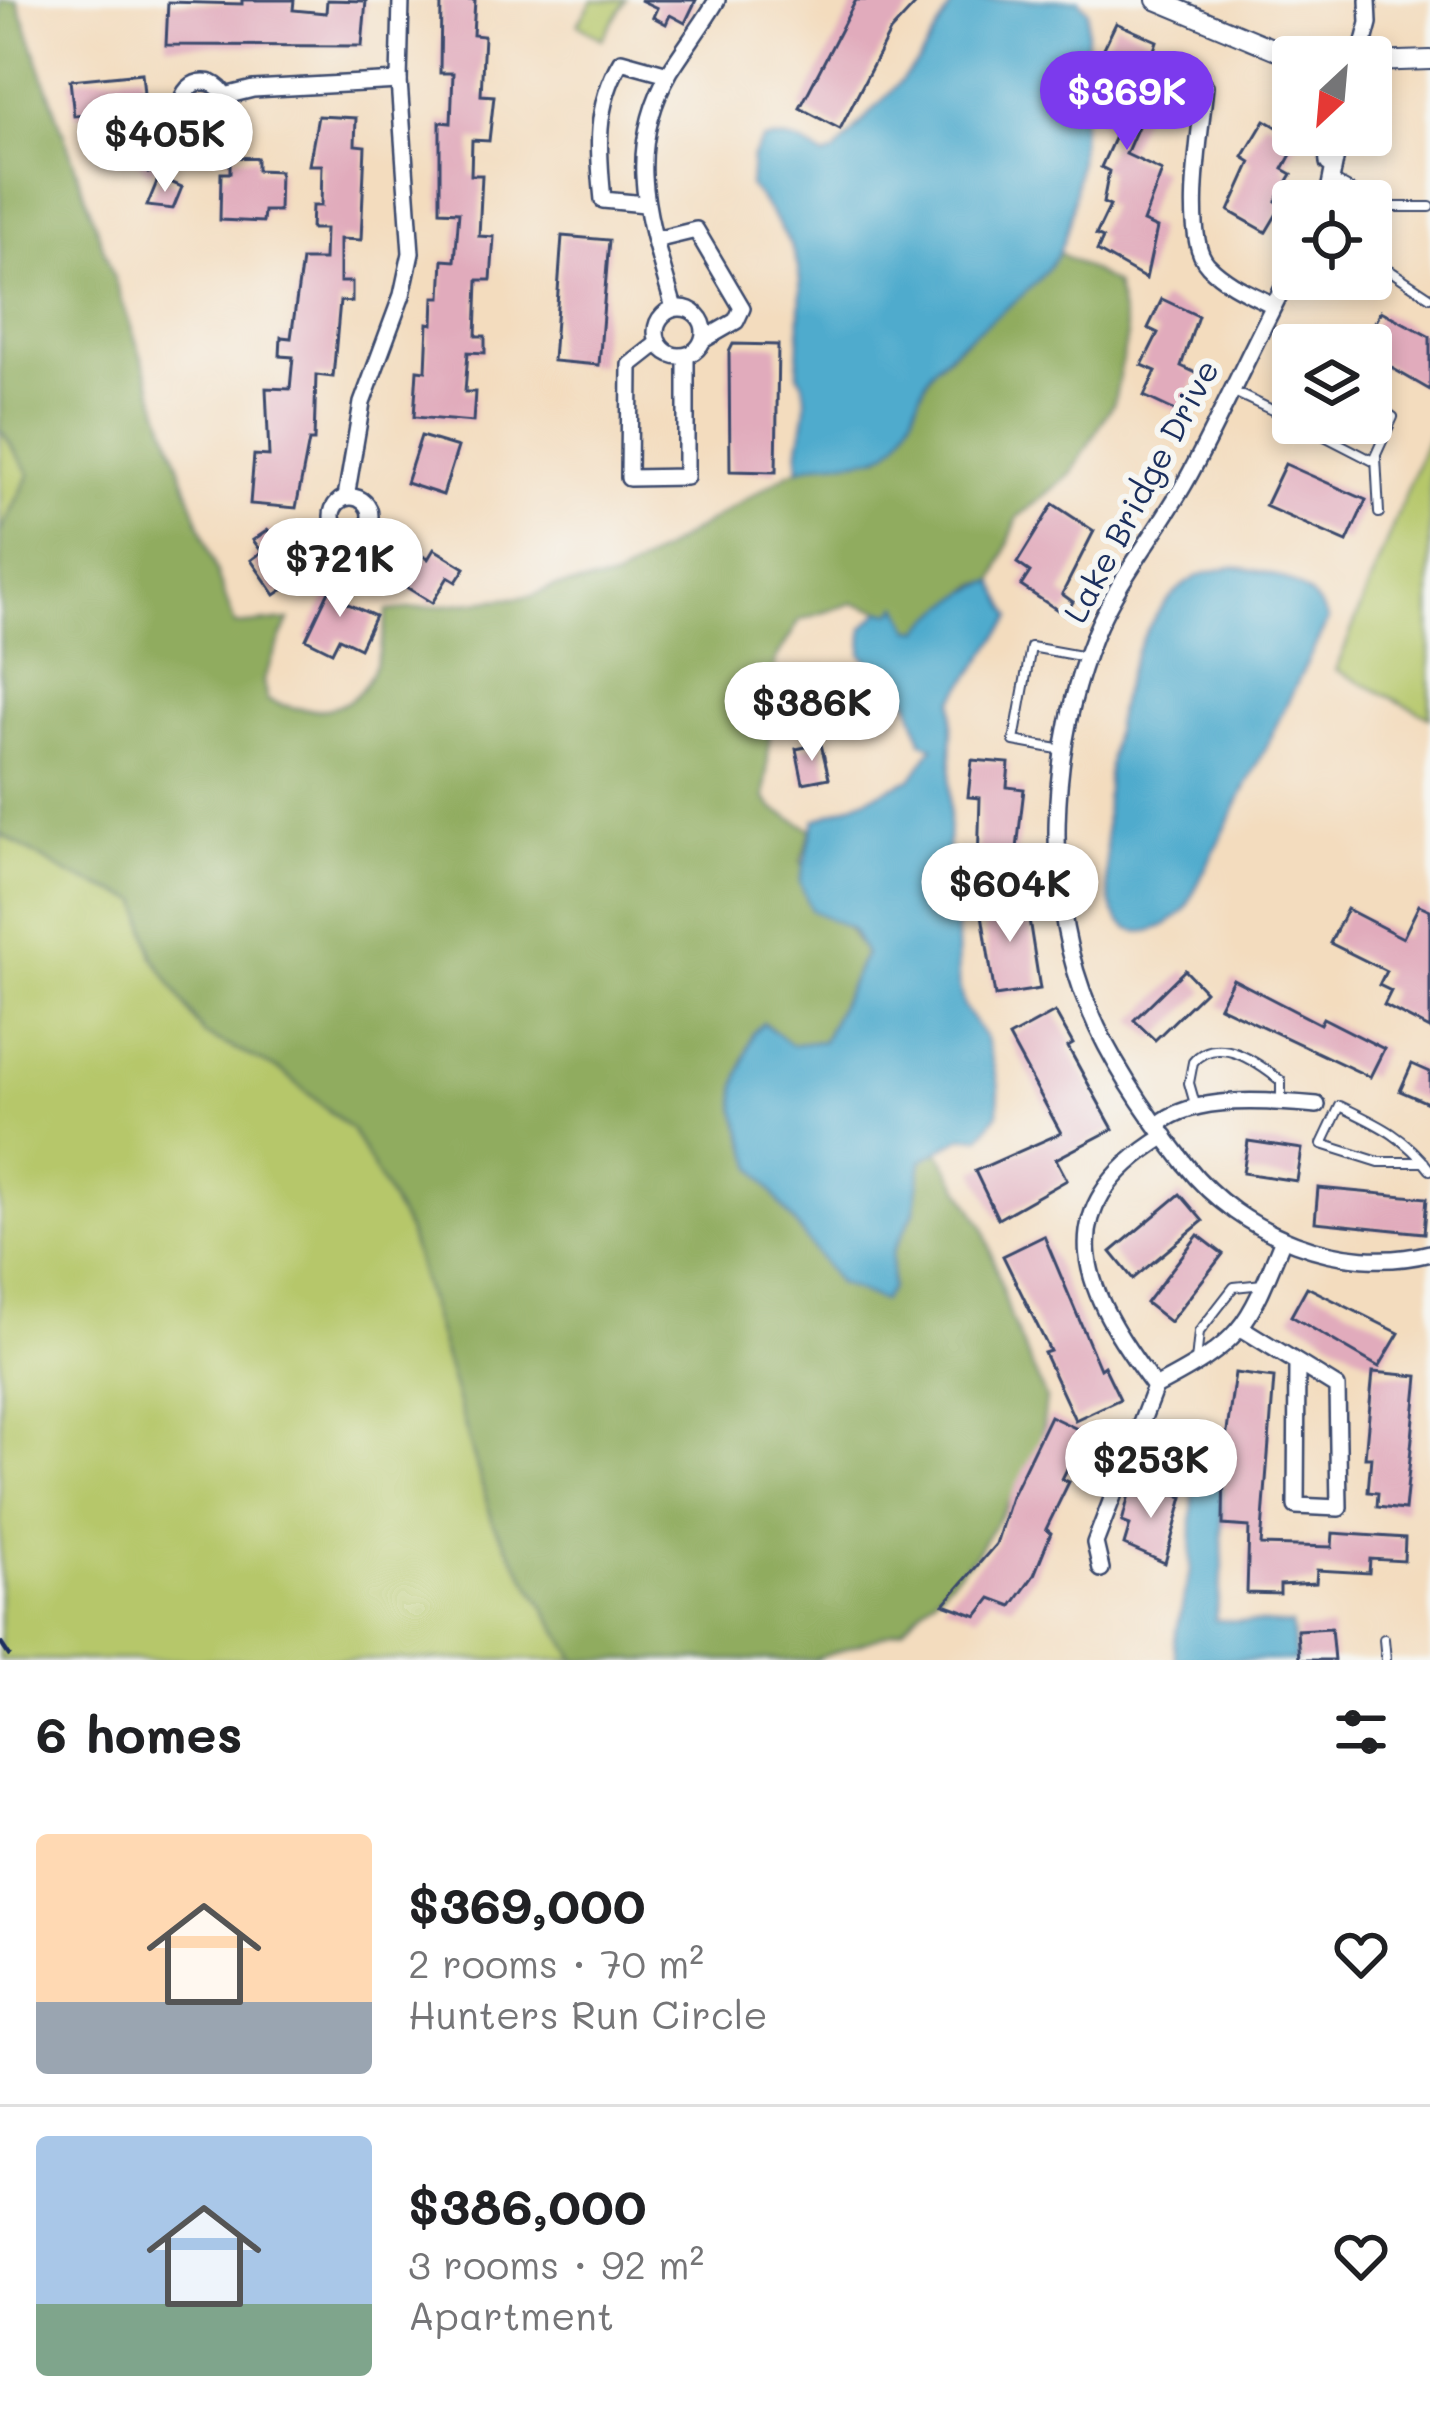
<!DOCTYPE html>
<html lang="en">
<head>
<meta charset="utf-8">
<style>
	:root { --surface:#fff; --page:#f2f2f2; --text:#202124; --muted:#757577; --line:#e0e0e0; --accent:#7c3aed }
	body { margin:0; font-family:Mali,sans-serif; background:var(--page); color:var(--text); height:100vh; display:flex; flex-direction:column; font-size:45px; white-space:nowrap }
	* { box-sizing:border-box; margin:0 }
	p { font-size:39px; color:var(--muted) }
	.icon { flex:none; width:66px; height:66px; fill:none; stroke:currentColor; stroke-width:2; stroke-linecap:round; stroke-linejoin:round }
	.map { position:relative; height:1660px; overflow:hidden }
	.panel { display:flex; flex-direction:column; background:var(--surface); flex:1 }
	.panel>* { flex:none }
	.needle { width:78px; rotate:206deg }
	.controls { position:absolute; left:1272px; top:36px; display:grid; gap:24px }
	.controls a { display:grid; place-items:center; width:120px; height:120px; border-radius:12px; background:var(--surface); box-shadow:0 6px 18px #0003; font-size:60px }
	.price { position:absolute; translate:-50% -102px; padding:0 27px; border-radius:42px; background:#fff; color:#222; font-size:39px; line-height:78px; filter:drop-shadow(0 3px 6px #0008) }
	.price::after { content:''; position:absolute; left:50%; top:72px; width:36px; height:27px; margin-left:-18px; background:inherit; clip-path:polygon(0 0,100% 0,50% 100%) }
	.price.active { background:var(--accent); color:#fff }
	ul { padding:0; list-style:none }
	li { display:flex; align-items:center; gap:36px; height:300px; padding:0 36px }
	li+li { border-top:3px solid var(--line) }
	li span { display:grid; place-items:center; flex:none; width:336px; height:240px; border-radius:12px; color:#555 }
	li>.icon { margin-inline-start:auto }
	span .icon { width:144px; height:144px; fill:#fffc; stroke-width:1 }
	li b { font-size:51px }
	h2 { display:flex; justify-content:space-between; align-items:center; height:144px; padding:0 36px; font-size:51px }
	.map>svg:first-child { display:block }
</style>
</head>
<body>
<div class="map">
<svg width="1430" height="1660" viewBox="0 0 1430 1660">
	<rect width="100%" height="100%" fill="#f6f6f2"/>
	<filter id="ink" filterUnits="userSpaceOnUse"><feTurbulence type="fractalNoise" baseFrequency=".00833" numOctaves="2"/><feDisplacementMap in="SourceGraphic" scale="24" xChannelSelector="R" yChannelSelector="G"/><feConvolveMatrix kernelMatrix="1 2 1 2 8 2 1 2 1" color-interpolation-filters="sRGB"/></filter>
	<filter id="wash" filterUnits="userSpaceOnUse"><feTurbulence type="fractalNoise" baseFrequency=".004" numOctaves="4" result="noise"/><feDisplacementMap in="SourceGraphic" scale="48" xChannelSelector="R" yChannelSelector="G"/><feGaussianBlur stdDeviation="2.7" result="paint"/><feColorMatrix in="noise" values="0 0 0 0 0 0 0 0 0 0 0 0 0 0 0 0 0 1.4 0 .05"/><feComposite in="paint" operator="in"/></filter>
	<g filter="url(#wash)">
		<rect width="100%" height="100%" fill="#f3dcbe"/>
		<g fill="#b6c76a" stroke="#687b64" stroke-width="3">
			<polygon points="593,0 626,0 602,39 578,24"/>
			<polygon points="0,428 30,474 0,533"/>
			<polygon points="1430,432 1430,717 1336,670"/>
			<polygon points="0,834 70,875 139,900 153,956 204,1034 283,1072 352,1130 408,1231 493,1523 576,1660 0,1660"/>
		</g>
		<path fill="#90ac5e" stroke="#566e5e" stroke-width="3" d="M0,0H17L235,625L289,620L263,681L267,700C349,730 378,690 387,611L532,596L553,587L614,580L789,473L824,459L880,456L895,444L934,367L1030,286L1059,253L1115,284L1127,335L1114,402L1071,474L1018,517L994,582L978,584L921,630L911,629L902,616L853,603L800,620L775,661L765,798L775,810L812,829L801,861L865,953L823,1041L791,1045L764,1023L753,1033L743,1062L736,1110L754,1167L838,1283L891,1288L892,1253L914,1212L922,1160L937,1149L984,1228L1011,1319L1046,1399L1039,1457L975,1555L902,1629L813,1660H576L493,1523L408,1231L352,1130L283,1072L204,1034L153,956L139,901L70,875L0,834V533L30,474L0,428Z"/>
		<g fill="#4fabcd" stroke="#356d96" stroke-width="3">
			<path d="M955,0H1079L1088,11C1085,65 1083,213 1057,255C1029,302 972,327 936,365C915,389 912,446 878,456C851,464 826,458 799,469C794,436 818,403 798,374C798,276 817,269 750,186L752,158L763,140C790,136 802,141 824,157L834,153L919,61Z"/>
			<path d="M1233,567C1271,571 1312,584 1328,620L1185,910C1167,928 1134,945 1116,916C1104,896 1107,866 1106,843C1102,767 1121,617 1198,576C1208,571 1222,569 1233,567Z"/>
			<path d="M994,582L1012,617L953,700L948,847L956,895L958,981L964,1007L986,1039L999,1087L998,1113L981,1137H963L922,1160L914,1212L892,1253L891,1288L882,1301L838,1283L754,1167L736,1110V1086L753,1033L763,1023L791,1045L823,1041L865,954L852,929L811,910L800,882L815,820L911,779L933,747L922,742L909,701L862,655L863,628L881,611L893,613L899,606L911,629L921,630C933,614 974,585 994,582Z"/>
			<polygon points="1219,1436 1223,1568 1215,1620 1291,1625 1296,1660 1176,1660 1174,1643 1191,1566 1194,1437"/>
		</g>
		<g id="blocks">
			<g fill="#e1abbc">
				<polygon points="242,0 294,0 293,10 326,13 327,0 366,1 362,46 166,45 168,2 242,4"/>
				<polygon points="441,0 475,0 473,35 484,36 481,95 494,96 489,141 472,140 471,175 482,175 479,236 494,237 491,280 478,280 476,336 485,336 485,353 468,352 465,392 475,392 473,422 414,417 417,370 426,371 428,323 433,324 434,297 441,297 443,260 455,261 459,212 440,211 440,122 451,123 453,73 440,73"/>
				<polygon points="640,0 696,0 685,23 670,15 666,24 653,17 657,8"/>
				<polygon points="856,0 909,0 915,5 890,32 840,129 800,108"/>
				<polygon points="1116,23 1157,41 1140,92 1146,95 1146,108 1126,154 1162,171 1143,222 1157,228 1146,279 1097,251 1103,238 1096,235 1110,206 1103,203 1109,171 1101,167 1118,130 1097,119 1108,89 1098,85 1112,56 1102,52"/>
				<polygon points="142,73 144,94 126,95 131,134 89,138 86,115 74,116 70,80"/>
				<polygon points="318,116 356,118 355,145 365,146 361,240 340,239 340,282 352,282 352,302 340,301 333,377 316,375 314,441 309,441 296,508 250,504 254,455 269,456 266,388 290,389 293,357 280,356 281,337 291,338 302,260 324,260 325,229 311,229 312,206 321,206 322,165 309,165"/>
				<polygon points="1265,120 1299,140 1283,169 1292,174 1276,201 1282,205 1266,232 1229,211 1251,162 1243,157"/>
				<polygon points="159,140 171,155 148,173 136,159"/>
				<polygon points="230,157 257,158 257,170 280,171 279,211 264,211 263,222 220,220 221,173 230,173"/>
				<polygon points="159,177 182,187 173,209 147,206"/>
				<polygon points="562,236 609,240 599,365 553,361"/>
				<polygon points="1162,299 1198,316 1181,366 1198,374 1180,413 1144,396 1156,371 1142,365 1158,333 1148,328"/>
				<polygon points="1381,311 1430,337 1430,390 1383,363 1371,383 1371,345 1362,345"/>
				<polygon points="733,344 778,345 776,472 730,471 729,352"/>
				<polygon points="421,436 458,447 443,495 406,483"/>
				<polygon points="1285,464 1366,500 1347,542 1265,506"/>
				<polygon points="1053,504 1094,531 1062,594 1073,602 1065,615 1021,586 1030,572 1017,563"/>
				<polygon points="268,530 279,545 288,539 310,571 275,595 251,560 262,552 253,540"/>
				<polygon points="434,549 465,568 456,582 448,577 432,603 403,585 421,555 428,559"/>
				<polygon points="335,578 352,586 344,602 375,616 360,648 339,638 332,652 306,639"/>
				<polygon points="821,744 829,778 803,783 796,749"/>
				<polygon points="972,760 1009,763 1007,787 1024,789 1016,857 999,857 999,865 978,865 980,798 968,797"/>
				<polygon points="1025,894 1040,989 995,996 980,902"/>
				<polygon points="1419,905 1430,910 1430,1029 1384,1005 1391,991 1379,985 1386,971 1330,943 1347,909 1403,938"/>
				<polygon points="1185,970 1205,991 1155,1040 1134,1020"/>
				<polygon points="1233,979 1320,1024 1323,1018 1384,1049 1370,1077 1219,1006"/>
				<polygon points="1055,1012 1073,1044 1068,1047 1113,1129 1056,1159 1067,1180 998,1219 975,1171 1061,1133 1009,1037"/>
				<polygon points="1412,1064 1430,1072 1430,1104 1400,1091"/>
				<polygon points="1248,1141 1302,1149 1297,1181 1243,1173"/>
				<polygon points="1318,1188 1427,1198 1424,1233 1315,1222"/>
				<polygon points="1180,1194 1203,1221 1133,1279 1111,1252"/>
				<polygon points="1198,1235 1223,1254 1170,1322 1146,1303"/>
				<polygon points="1044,1236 1100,1369 1104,1366 1120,1399 1075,1420 1044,1353 1050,1351 1003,1256"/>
				<polygon points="1307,1287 1399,1333 1379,1367 1291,1316"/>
				<polygon points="1373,1372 1418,1376 1405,1510 1377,1507 1378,1493 1368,1492 1371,1457 1365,1457"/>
				<polygon points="1235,1373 1274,1378 1261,1545 1332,1547 1333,1533 1405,1538 1404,1561 1370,1559 1369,1573 1317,1570 1316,1583 1280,1585 1280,1594 1247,1593 1249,1527 1223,1525 1224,1453"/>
				<polygon points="1050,1416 1094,1437 1084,1457 1075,1453 1062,1479 1069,1482 1046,1529 1051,1533 1034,1575 1012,1606 991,1598 977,1616 944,1604 996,1544 1011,1497"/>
				<polygon points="1132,1483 1183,1497 1165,1563 1124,1545 1130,1525 1122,1522"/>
				<polygon points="1331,1628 1334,1660 1299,1660 1297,1630"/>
			</g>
		</g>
	</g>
	<g filter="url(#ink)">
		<use href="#blocks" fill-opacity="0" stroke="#3b496c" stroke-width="3"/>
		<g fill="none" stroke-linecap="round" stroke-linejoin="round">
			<g stroke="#3b496c" stroke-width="12">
				<g id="service">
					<polyline points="1331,179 1371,201"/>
					<polyline points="1371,201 1379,207 1430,207"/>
					<polyline points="1371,251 1379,207"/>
					<polyline points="1371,258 1430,297"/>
					<polyline points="1232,391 1293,420"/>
					<polyline points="1299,423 1373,461 1393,417 1371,402"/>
					<polyline points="1334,440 1343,423"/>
					<polyline points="1376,457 1379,513"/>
					<polyline points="1063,750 1014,741 1031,647 1086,657"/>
					<path d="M1195,1104L1189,1083L1193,1062C1218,1033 1258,1063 1281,1081V1100"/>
					<path d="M1424,1162H1379L1322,1144L1340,1106C1377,1124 1405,1136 1430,1170"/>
					<polyline points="1196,1362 1199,1332 1234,1287 1263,1284"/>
					<polyline points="1384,1639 1386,1660"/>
				</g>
			</g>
			<g stroke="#3b496c" stroke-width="20">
				<g id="minor">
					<polyline points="1360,57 1369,23 1368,0"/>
					<circle cx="204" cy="104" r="22"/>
					<path d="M1205,86C1202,124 1181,238 1208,265C1226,284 1251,294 1273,305"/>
					<polyline points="225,96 253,89 399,81"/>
					<polyline points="1326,135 1328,163"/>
					<polyline points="1327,201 1340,135"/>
					<path d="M645,204L603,200C598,151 594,106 621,61L668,74"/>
					<polyline points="655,240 696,230 742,308 736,321 703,340"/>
					<path d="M1293,269C1257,335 1227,405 1191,472C1161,529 1118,577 1094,636C1049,749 1042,897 1090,1011C1112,1065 1150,1119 1186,1165C1240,1234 1343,1276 1430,1253"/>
					<circle cx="680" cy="332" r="24"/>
					<path d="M674,308C650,223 622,155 670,71C685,47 703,24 717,0"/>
					<polyline points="658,343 630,365 629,478 686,477 686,356"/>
					<circle cx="351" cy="516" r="19"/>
					<polyline points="346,497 362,403 402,295 411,253 399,81 401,0"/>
					<path d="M1158,1125C1193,1094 1272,1101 1317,1105"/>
					<polyline points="1243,1329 1337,1387 1339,1508 1296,1506 1297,1363"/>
					<path d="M1155,1387C1084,1292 1043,1211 1165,1136"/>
					<path d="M1101,1569L1095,1543L1155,1387C1243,1341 1247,1328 1283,1239"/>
				</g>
			</g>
			<g stroke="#3b496c" stroke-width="22">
				<g id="tertiary">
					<polyline points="1156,0 1293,57"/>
					<polyline points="1371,62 1430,60"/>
				</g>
			</g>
			<use href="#service" stroke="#fff" stroke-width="8"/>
			<use href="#minor" stroke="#fff" stroke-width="15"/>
			<use href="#tertiary" stroke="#fff" stroke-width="18"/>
			<polyline stroke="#1b2f5e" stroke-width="4.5" stroke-dasharray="18 9" stroke-linecap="butt" points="0,1642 12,1660"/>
		</g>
	</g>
	<g text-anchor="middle" stroke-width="12" stroke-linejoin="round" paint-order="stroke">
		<g font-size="33" fill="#1b2f5e" stroke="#f6f6f2">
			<text transform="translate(1141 491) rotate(-62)" y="12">Lake Bridge Drive</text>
		</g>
	</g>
</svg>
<div class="controls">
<a><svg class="needle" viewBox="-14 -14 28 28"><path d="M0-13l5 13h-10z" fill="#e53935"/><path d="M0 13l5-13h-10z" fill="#757577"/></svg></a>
<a><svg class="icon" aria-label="locate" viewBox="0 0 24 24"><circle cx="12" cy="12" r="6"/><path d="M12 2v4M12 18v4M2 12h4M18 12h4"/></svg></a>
<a><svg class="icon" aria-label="layers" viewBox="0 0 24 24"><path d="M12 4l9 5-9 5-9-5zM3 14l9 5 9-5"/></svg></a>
</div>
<b class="price active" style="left:1127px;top:153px">$369K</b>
<b class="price" style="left:165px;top:195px">$405K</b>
<b class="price" style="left:340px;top:620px">$721K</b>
<b class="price" style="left:812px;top:764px">$386K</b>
<b class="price" style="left:1010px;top:945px">$604K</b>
<b class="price" style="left:1151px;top:1521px">$253K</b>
</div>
<section class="panel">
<h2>6 homes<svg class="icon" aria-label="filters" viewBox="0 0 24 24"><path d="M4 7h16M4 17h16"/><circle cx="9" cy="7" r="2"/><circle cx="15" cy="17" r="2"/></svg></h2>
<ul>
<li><span style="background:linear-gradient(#ffd9b3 70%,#9aa5b1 0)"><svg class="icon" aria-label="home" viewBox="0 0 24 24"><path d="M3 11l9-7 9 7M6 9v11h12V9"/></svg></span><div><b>$369,000</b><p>2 rooms · 70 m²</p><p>Hunters Run Circle</p></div><svg class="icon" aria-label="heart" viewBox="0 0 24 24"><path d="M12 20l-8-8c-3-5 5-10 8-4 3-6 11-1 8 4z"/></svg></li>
<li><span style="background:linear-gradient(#a9c7e8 70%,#7fa58c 0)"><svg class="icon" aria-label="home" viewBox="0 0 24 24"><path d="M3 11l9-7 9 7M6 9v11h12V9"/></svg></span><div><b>$386,000</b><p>3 rooms · 92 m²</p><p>Apartment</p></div><svg class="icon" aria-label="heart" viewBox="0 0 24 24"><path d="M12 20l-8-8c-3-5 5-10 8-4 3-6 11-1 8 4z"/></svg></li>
</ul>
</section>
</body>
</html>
